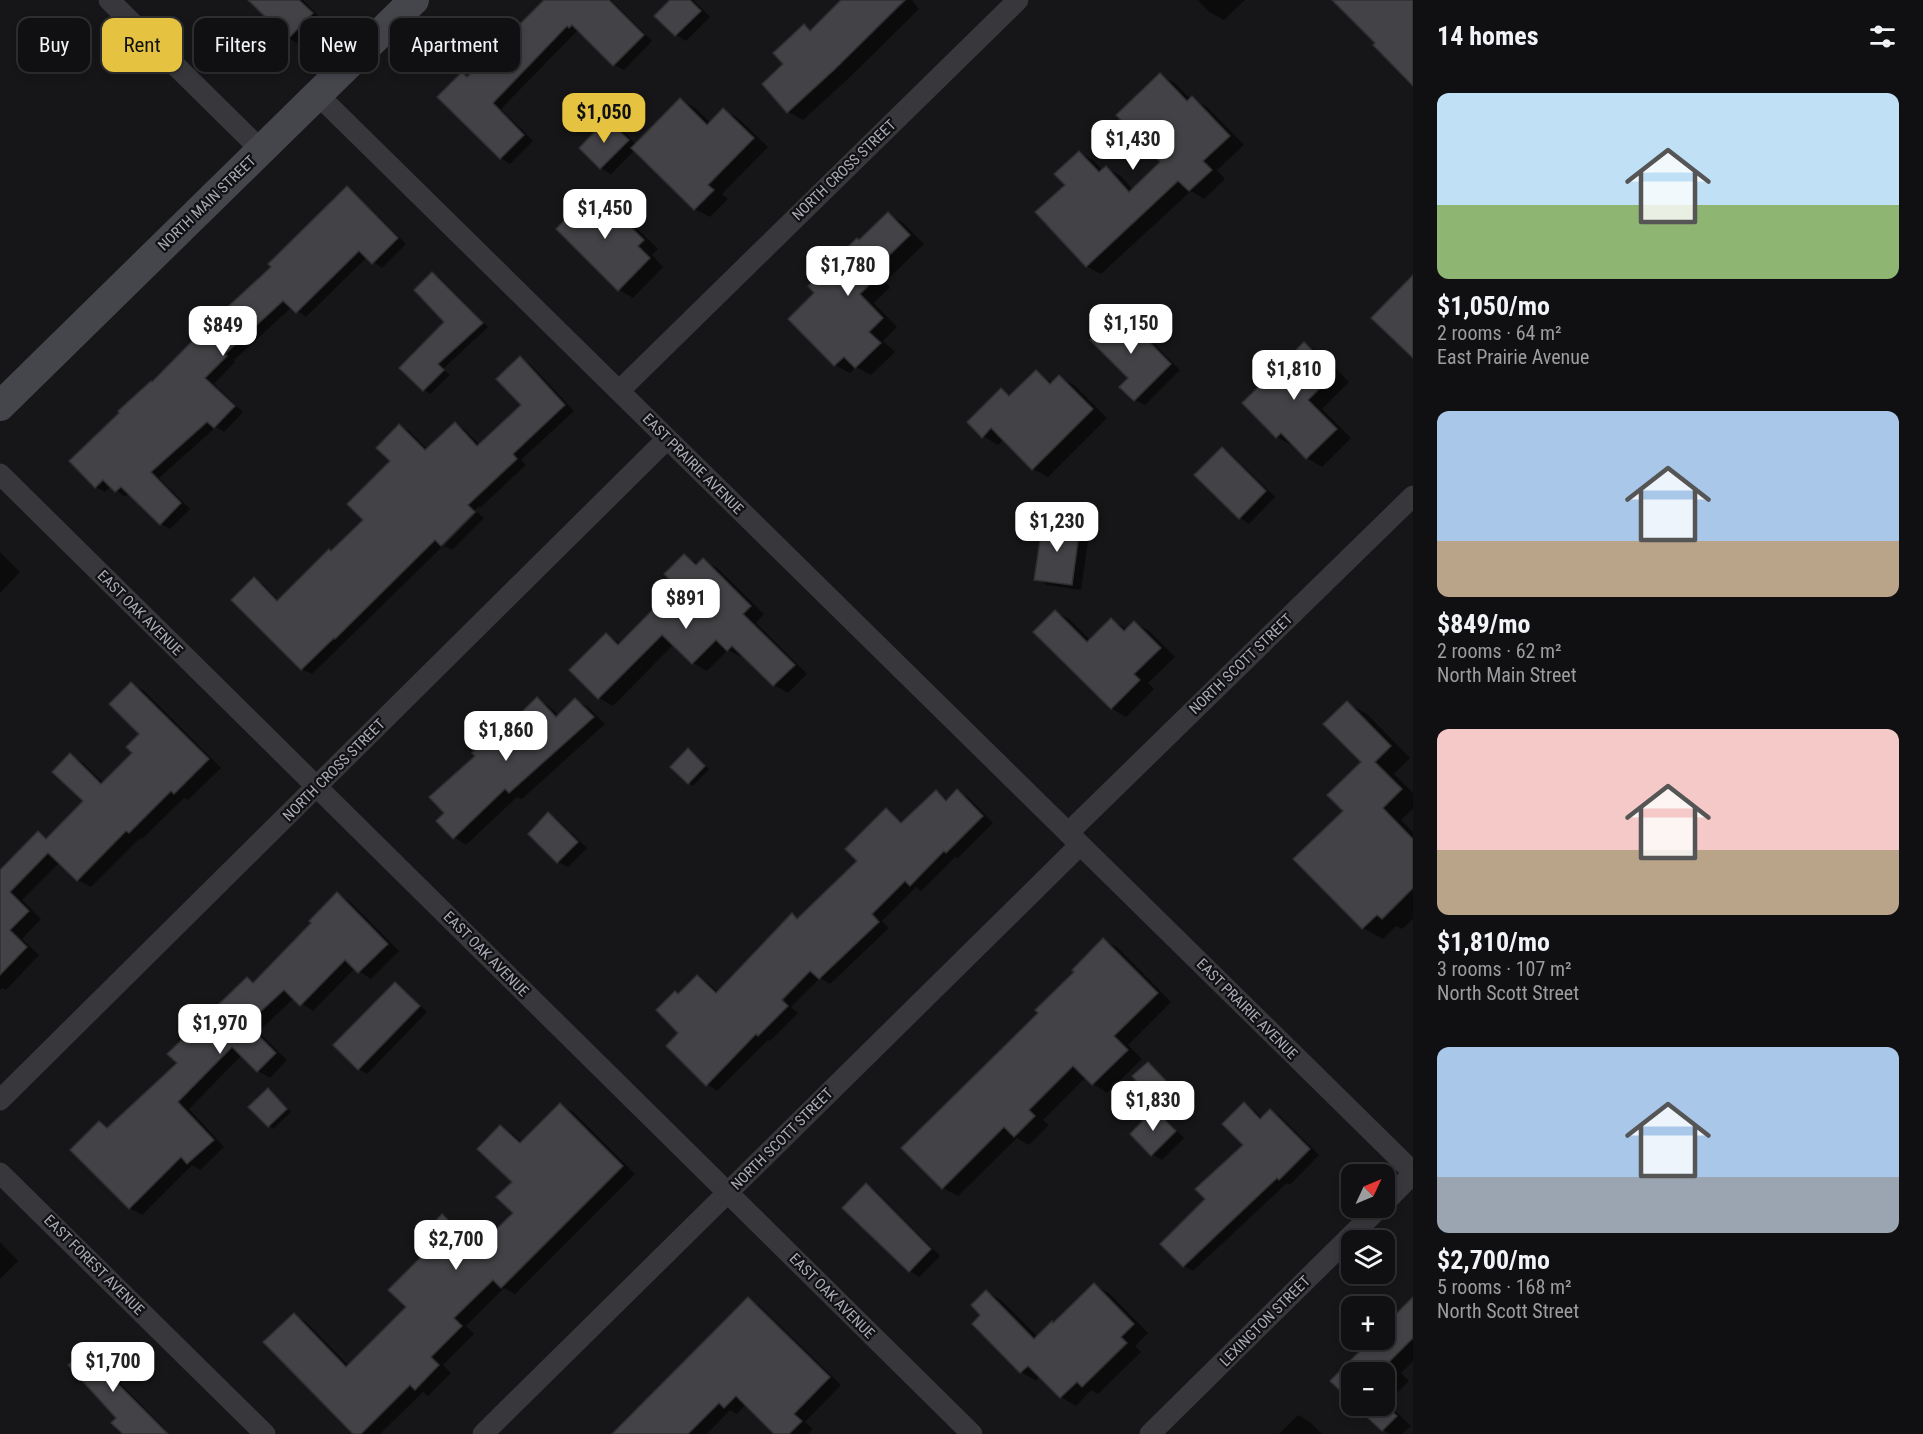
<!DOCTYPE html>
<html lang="en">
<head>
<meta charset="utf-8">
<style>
	:root { --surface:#101012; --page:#19191b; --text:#f1f3f6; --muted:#9c9d9f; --line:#303032; --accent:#e5c341 }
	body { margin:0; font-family:"Roboto Condensed",sans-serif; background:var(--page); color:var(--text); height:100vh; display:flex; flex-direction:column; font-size:22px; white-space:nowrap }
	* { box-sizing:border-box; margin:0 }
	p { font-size:20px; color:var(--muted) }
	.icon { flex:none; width:33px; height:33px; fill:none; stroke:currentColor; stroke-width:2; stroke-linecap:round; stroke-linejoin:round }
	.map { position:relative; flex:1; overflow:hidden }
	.details { display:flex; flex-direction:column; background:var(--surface); width:510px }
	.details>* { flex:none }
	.guide { position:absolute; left:18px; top:18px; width:570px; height:54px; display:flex; gap:12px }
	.needle { width:39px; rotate:46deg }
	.tools { position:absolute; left:1341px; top:1164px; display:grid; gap:12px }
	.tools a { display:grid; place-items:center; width:54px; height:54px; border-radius:12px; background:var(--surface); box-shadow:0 3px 9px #0003,0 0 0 2px var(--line); font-size:30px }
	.price { position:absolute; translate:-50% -51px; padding:0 14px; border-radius:12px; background:#fff; color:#222; font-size:20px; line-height:39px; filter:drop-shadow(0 2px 3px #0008) }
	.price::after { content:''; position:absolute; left:50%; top:36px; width:18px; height:14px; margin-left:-9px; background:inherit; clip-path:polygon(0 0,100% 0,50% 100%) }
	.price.on { background:var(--accent); color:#111 }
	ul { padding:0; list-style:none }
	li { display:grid; align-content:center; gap:12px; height:318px; padding:0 24px }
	li span { display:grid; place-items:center; height:186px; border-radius:12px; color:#555 }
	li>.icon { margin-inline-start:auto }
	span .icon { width:108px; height:108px; fill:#fffc; stroke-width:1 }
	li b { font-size:26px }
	h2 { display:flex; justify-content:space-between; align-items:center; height:72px; padding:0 24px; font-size:26px }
	.chip { padding:0 21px; border-radius:12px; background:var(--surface); box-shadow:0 3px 9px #0003,0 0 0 2px var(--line); font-size:21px; line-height:54px }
	.chip.on { background:var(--accent); color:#111 }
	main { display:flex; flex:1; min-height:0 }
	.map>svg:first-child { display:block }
</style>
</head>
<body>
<main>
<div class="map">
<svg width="1413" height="1434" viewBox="0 0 1413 1434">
	<rect width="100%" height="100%" fill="#161618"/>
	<g fill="#0007">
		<polygon points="250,0 303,0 322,20 298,44 289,38"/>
		<polygon points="543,0 611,0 652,41 624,70 614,65 580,31 577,31 501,109 533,141 510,164 501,158 463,74 469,78 544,1"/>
		<polygon points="672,0 693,0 710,17 686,41 676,35"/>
		<polygon points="844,0 912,0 919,9 849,78 803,120 788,112 804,26 812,31"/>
		<polygon points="1198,0 1245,0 1224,20 1209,12"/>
		<polygon points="1160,75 1175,83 1191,100 1192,98 1207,107 1244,145 1217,170 1225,179 1204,199 1191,191 1101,274 1086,266 1067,185 1079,152 1094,161 1103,171 1106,168 1121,176 1133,190 1162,162"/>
		<polygon points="680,99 695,108 711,123 724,110 739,119 768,147 722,194 728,199 710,217 695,209 635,150 611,174 601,168 581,148 608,120 617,126 636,144"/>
		<polygon points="347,188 356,194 406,244 382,268 367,257 306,317 292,307 234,360 235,362 214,384 243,412 224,432 216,427 159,478 190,509 170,529 161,524 129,493 125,497 111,486 105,492 96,487 121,413 273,267"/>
		<polygon points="594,192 609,201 658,249 652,255 663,267 633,298 618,289"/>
		<polygon points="888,214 903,223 924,244 885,282 890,287 874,303 897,327 883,341 895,352 871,375 856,367 850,373 835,365 816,293 860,241"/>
		<polygon points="432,274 439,277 488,327 443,369 450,375 430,394 424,390 401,368 446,322"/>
		<polygon points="1119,313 1129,319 1180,370 1145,405 1135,400"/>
		<polygon points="1304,343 1319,352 1349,382 1322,409 1351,438 1322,467 1307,458 1293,444 1292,445 1277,437"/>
		<polygon points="520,358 530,364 574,411 521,460 526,465 481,507 479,506 440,546 443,546 312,674 302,669 233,600 254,579 264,585 279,601 365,520 392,461 399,426 409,431 428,450 455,424 464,429 480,445 523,405"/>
		<polygon points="1036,372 1053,383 1059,377 1074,385 1107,418 1048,477 1033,469 1004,439 998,445 983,436 1001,390 1012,396"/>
		<polygon points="1222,449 1232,455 1275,497 1249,524 1240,518"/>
		<polygon points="477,512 484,518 452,550 444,546"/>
		<polygon points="1079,528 1089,534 1081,590 1047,585 1037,579"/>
		<polygon points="0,552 20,572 0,593"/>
		<polygon points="685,556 699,564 703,560 717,568 764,614 756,623 807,674 788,693 774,685 744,655 741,657 728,650 707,671 693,663 674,644 613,706 599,698 571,670 606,634 621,644 678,586"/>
		<polygon points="1055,611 1070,620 1090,640 1111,620 1127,629 1134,622 1149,631 1175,657 1148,683 1154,689 1126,717 1111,708"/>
		<polygon points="131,684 144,691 221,768 188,800 184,798 142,839 140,838 91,887 78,880 60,862 22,900 41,919 22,939 39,955 6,990 2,988 0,990 0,872 39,833 48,839 85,801 70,755 83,763 104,783 134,753 141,734"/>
		<polygon points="537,699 549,706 559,716 575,700 588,707 605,724 522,799 517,797 466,845 454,837 446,813"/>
		<polygon points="1347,703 1367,714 1410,758 1394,774 1413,793 1413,809 1401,820 1413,832 1413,919 1402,929 1396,926 1383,939 1363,928 1345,811 1363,762"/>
		<polygon points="692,753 709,769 693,786 689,783"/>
		<polygon points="958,791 968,797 993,823 958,858 955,857 921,891 916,887 882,921 889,928 830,984 820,978 791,1007 798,1013 770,1041 768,1040 717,1091 707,1084 681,1033 679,995 697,976 708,983 718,992 792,915 799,919 859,861 886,810 904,823 936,792 948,800"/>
		<polygon points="549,814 558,820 587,848 568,867 558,862"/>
		<polygon points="337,894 349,901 399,951 371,979 355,968 313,1011 294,998 258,1032 287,1060 270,1078 258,1071 242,1055 189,1109 224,1147 200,1170 192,1165 142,1215 130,1208 72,1150 99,1123 109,1128 179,1063 248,978 255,983 314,923"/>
		<polygon points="1104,940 1118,948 1171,1002 1128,1045 1142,1059 1107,1093 1093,1084 1086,1077 1043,1120 1049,1125 1029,1145 1017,1138 958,1196 943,1188 903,1148 1041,1013"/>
		<polygon points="395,984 403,989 427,1012 367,1074 359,1069 335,1045"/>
		<polygon points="1148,1064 1169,1084 1155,1097 1150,1094"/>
		<polygon points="272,1093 291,1112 273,1129 251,1107"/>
		<polygon points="1244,1104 1254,1110 1263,1119 1270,1111 1280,1116 1319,1155 1290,1185 1287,1183 1193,1271 1184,1266 1207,1199 1245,1145"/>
		<polygon points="560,1105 573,1112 635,1174 515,1294 504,1288 466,1326 474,1334 443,1365 451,1373 428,1396 423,1392 380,1434 355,1434 294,1315 306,1322 349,1366 408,1307 436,1244 443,1216 455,1223 480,1247 515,1213 514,1182 501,1126 513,1134 523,1143"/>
		<polygon points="1154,1111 1164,1117 1184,1138 1162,1160 1152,1154"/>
		<polygon points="867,1185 876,1191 940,1256 919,1277 910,1271"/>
		<polygon points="0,1242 18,1261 0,1279"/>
		<polygon points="1094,1285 1109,1293 1148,1333 1135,1346 1141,1352 1098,1394 1091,1390 1076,1406 1061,1397 1040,1376 1036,1381 1021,1372 983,1315 987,1292 1001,1300 1038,1337"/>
		<polygon points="748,1299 760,1306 841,1385 805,1422 813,1429 808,1434 776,1434 746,1404 737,1414 730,1410 707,1434 614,1434"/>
		<polygon points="1413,1300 1413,1361 1401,1373 1409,1381 1387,1403 1411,1426 1402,1434 1390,1434 1383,1430 1358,1406 1384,1406 1384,1372 1352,1372 1332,1381 1374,1340 1384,1340"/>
		<polygon points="94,1343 103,1349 128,1376 120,1383 166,1430 162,1434 125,1434"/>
		<polygon points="1298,1415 1310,1422 1322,1434 1279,1434"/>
	</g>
	<g fill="#434347" stroke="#303033" stroke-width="1.5">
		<polygon points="248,0 299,0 313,13 288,39"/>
		<polygon points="544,0 609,0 644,35 613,66 572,25 569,28 567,26 493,103 524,135 500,159 437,97 462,72 467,77"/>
		<polygon points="670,0 690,0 701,11 675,36 654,16"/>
		<polygon points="841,0 905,0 834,70 787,113 762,84 783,64 773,53 804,24 810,31"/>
		<polygon points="1332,0 1413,0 1413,86 1373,45 1375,43"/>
		<polygon points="1160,73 1187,101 1192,96 1230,136 1203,161 1212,170 1189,191 1178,181 1086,267 1035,212 1065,185 1054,174 1079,151 1099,172 1106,166 1129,192 1160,162 1116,115"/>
		<polygon points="680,98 707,125 723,108 754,138 708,185 714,190 694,210 631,148"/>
		<polygon points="607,119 629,140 600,169 579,148"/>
		<polygon points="347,186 398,238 372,264 359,251 296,313 283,301 225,354 227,356 205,378 235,406 214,428 207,422 151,472 181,503 160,525 121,487 115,492 103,480 95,488 69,461 119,413 118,411 151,381 152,382 206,327 271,267 268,264"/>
		<polygon points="594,190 644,240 638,246 650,258 618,291 556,229"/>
		<polygon points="888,212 910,235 871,273 876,278 860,294 883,318 869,332 881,343 855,368 844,357 834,366 788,319 814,293 808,286 857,238 859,240"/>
		<polygon points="432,272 483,323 438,364 444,370 423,391 399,368 444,322 414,290"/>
		<polygon points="1413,275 1413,358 1371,318"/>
		<polygon points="1119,311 1171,364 1134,401 1119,387 1128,378 1090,340"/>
		<polygon points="1304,342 1335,373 1308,400 1337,429 1306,459 1281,433 1276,438 1242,403"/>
		<polygon points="520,356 565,405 513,454 517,459 468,505 475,512 441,546 435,540 335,639 334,638 301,670 231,600 254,577 277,601 329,549 331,551 363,520 347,504 390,461 376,448 399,424 425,450 455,422 477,446 521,405 496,379"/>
		<polygon points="1036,370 1050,384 1059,375 1093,409 1032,470 991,428 982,438 967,422 1001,388 1009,396"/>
		<polygon points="1222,447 1266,491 1239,519 1194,475"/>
		<polygon points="1043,521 1080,527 1072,585 1034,580"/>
		<polygon points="684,554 696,565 703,558 751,606 743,614 795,665 773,686 732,646 727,651 716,640 692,664 662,635 598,699 569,670 606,633 618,645 676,586 664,574"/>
		<polygon points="1055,610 1087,642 1111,618 1124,631 1134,621 1161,648 1134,674 1140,680 1111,709 1033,632"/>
		<polygon points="131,682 209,759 174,794 171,791 129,833 126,831 77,881 48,853 10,892 29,911 10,930 27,947 0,975 0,870 38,831 46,839 83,801 52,772 70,753 101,784 132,753 126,747 139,734 109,704"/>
		<polygon points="537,697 556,717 575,698 594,717 509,793 505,789 453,839 436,821 444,813 429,797 475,756 472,753 498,729 501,732"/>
		<polygon points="1347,701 1391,746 1375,762 1402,789 1383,808 1413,839 1413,888 1382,919 1377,915 1362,929 1293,859 1343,811 1327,795 1361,762 1323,724"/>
		<polygon points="688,748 705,766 688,784 670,767"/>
		<polygon points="957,789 983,816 946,853 944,851 910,886 905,881 872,914 879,922 819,979 810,971 782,1000 788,1006 758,1036 756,1034 706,1086 666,1046 678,1033 656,1010 675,991 678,994 697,975 716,993 792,913 797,919 857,861 845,849 886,808 901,823 936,790 946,801"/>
		<polygon points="548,812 578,842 557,863 528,834"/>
		<polygon points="337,892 388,944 358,973 345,960 300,1006 284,990 247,1024 276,1053 257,1072 232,1047 178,1102 214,1140 187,1164 181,1157 129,1209 70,1150 99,1121 107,1128 177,1063 167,1054 247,977 253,983 311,923 309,921"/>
		<polygon points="1103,938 1158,993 1114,1036 1128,1050 1092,1085 1073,1066 1029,1110 1035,1116 1014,1137 1004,1127 942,1189 901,1148 1038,1013 1035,1010 1074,972 1072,970"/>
		<polygon points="395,982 420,1006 358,1070 333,1045"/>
		<polygon points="1148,1062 1166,1081 1149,1096 1132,1076"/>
		<polygon points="268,1088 287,1109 268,1127 248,1107"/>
		<polygon points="1244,1102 1260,1119 1270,1109 1310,1149 1279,1180 1277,1178 1183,1267 1160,1244 1205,1199 1195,1189 1243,1145 1222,1124"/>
		<polygon points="560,1103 623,1166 501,1288 493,1280 454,1318 462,1326 431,1357 439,1365 415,1390 410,1385 361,1434 353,1434 263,1342 294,1313 346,1367 406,1307 388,1290 434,1244 424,1233 442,1214 477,1248 513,1213 496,1197 512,1182 477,1149 500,1125 520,1143"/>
		<polygon points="1154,1109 1176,1131 1151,1156 1130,1134"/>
		<polygon points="866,1183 931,1249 909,1272 842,1208"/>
		<polygon points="1094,1283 1134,1324 1121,1337 1127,1343 1082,1387 1077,1382 1060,1398 1028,1366 1020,1373 972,1324 980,1315 971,1305 986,1290 1034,1339 1052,1321 1053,1323"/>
		<polygon points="748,1297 830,1377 794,1414 802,1421 789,1434 774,1434 736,1396 724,1408 719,1403 688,1434 612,1434"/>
		<polygon points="1413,1297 1413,1338 1387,1364 1395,1371 1384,1382 1384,1372 1352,1372 1352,1402 1330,1381 1371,1340 1384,1340 1384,1326"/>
		<polygon points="93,1342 119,1370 111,1377 168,1434 123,1434 111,1423 116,1418 68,1365"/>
		<polygon points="1384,1404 1397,1416 1382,1431 1355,1406"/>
	</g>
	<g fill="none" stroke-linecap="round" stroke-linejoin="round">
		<g stroke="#37373c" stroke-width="21">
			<polyline points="109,0 261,150"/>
			<polyline points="318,95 1413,1172"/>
			<polyline points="619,391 1018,0"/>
			<polyline points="0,474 972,1434"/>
			<polyline points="1068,833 1413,496"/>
			<polyline points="0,1100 667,439"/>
			<polyline points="0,1173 265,1434"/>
			<polyline points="1384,1203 1413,1174"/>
			<polyline points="483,1434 1080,845"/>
			<polyline points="1150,1434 1379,1208"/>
		</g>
		<polyline stroke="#45464c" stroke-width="30" points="0,406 414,0"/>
	</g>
	<g text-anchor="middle" stroke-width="4.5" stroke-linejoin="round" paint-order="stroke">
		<g font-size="15" fill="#a9abb7" stroke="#111113">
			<text transform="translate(844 170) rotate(-44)" y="5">NORTH CROSS STREET</text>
			<text transform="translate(207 203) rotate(-44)" y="5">NORTH MAIN STREET</text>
			<text transform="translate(693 464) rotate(45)" y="5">EAST PRAIRIE AVENUE</text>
			<text transform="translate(140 613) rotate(45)" y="5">EAST OAK AVENUE</text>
			<text transform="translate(1241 664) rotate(-44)" y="5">NORTH SCOTT STREET</text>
			<text transform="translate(334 770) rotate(-45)" y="5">NORTH CROSS STREET</text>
			<text transform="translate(486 954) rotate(45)" y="5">EAST OAK AVENUE</text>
			<text transform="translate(1247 1009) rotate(45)" y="5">EAST PRAIRIE AVENUE</text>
			<text transform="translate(782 1139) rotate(-45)" y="5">NORTH SCOTT STREET</text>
			<text transform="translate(94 1265) rotate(45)" y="5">EAST FOREST AVENUE</text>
			<text transform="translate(832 1296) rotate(45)" y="5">EAST OAK AVENUE</text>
			<text transform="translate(1265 1321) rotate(-45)" y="5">LEXINGTON STREET</text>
		</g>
	</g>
</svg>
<div class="tools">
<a><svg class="needle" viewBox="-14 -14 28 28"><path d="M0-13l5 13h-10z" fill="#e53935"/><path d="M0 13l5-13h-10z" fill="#9c9d9f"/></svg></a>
<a><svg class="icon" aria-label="layers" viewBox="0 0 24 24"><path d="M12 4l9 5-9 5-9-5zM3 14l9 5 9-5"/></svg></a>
<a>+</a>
<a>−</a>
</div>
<b class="price on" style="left:604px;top:144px">$1,050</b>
<b class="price" style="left:1133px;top:171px">$1,430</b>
<b class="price" style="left:605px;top:240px">$1,450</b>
<b class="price" style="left:848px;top:297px">$1,780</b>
<b class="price" style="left:1131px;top:355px">$1,150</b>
<b class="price" style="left:223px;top:357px">$849</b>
<b class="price" style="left:1294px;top:401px">$1,810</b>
<b class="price" style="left:1057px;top:553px">$1,230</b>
<b class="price" style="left:686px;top:630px">$891</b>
<b class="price" style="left:506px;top:762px">$1,860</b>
<b class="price" style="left:220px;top:1055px">$1,970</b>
<b class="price" style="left:1153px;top:1132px">$1,830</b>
<b class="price" style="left:456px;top:1271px">$2,700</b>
<b class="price" style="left:113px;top:1393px">$1,700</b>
<div class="guide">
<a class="chip">Buy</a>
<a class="chip on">Rent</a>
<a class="chip">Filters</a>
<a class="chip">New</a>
<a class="chip">Apartment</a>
</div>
</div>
<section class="details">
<h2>14 homes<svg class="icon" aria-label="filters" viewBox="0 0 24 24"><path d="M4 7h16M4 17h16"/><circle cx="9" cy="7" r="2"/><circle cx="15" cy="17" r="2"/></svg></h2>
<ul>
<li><span style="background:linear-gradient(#bfe0f5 60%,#8fb573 0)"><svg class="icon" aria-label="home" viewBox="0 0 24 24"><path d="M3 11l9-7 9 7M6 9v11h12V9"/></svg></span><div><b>$1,050/mo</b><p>2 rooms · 64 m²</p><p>East Prairie Avenue</p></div></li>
<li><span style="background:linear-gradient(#a9c7e8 70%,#b9a48a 0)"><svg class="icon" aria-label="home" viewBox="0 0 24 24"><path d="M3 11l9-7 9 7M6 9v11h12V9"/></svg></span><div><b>$849/mo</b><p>2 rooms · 62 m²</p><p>North Main Street</p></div></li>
<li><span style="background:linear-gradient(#f6c9c9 65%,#b9a48a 0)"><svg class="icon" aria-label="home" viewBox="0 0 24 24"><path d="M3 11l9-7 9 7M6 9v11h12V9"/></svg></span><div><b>$1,810/mo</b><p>3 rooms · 107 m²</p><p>North Scott Street</p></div></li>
<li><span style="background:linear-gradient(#a9c7e8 70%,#9aa5b1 0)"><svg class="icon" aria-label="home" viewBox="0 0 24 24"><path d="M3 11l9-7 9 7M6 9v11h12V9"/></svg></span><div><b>$2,700/mo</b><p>5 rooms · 168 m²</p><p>North Scott Street</p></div></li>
</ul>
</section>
</main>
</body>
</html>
